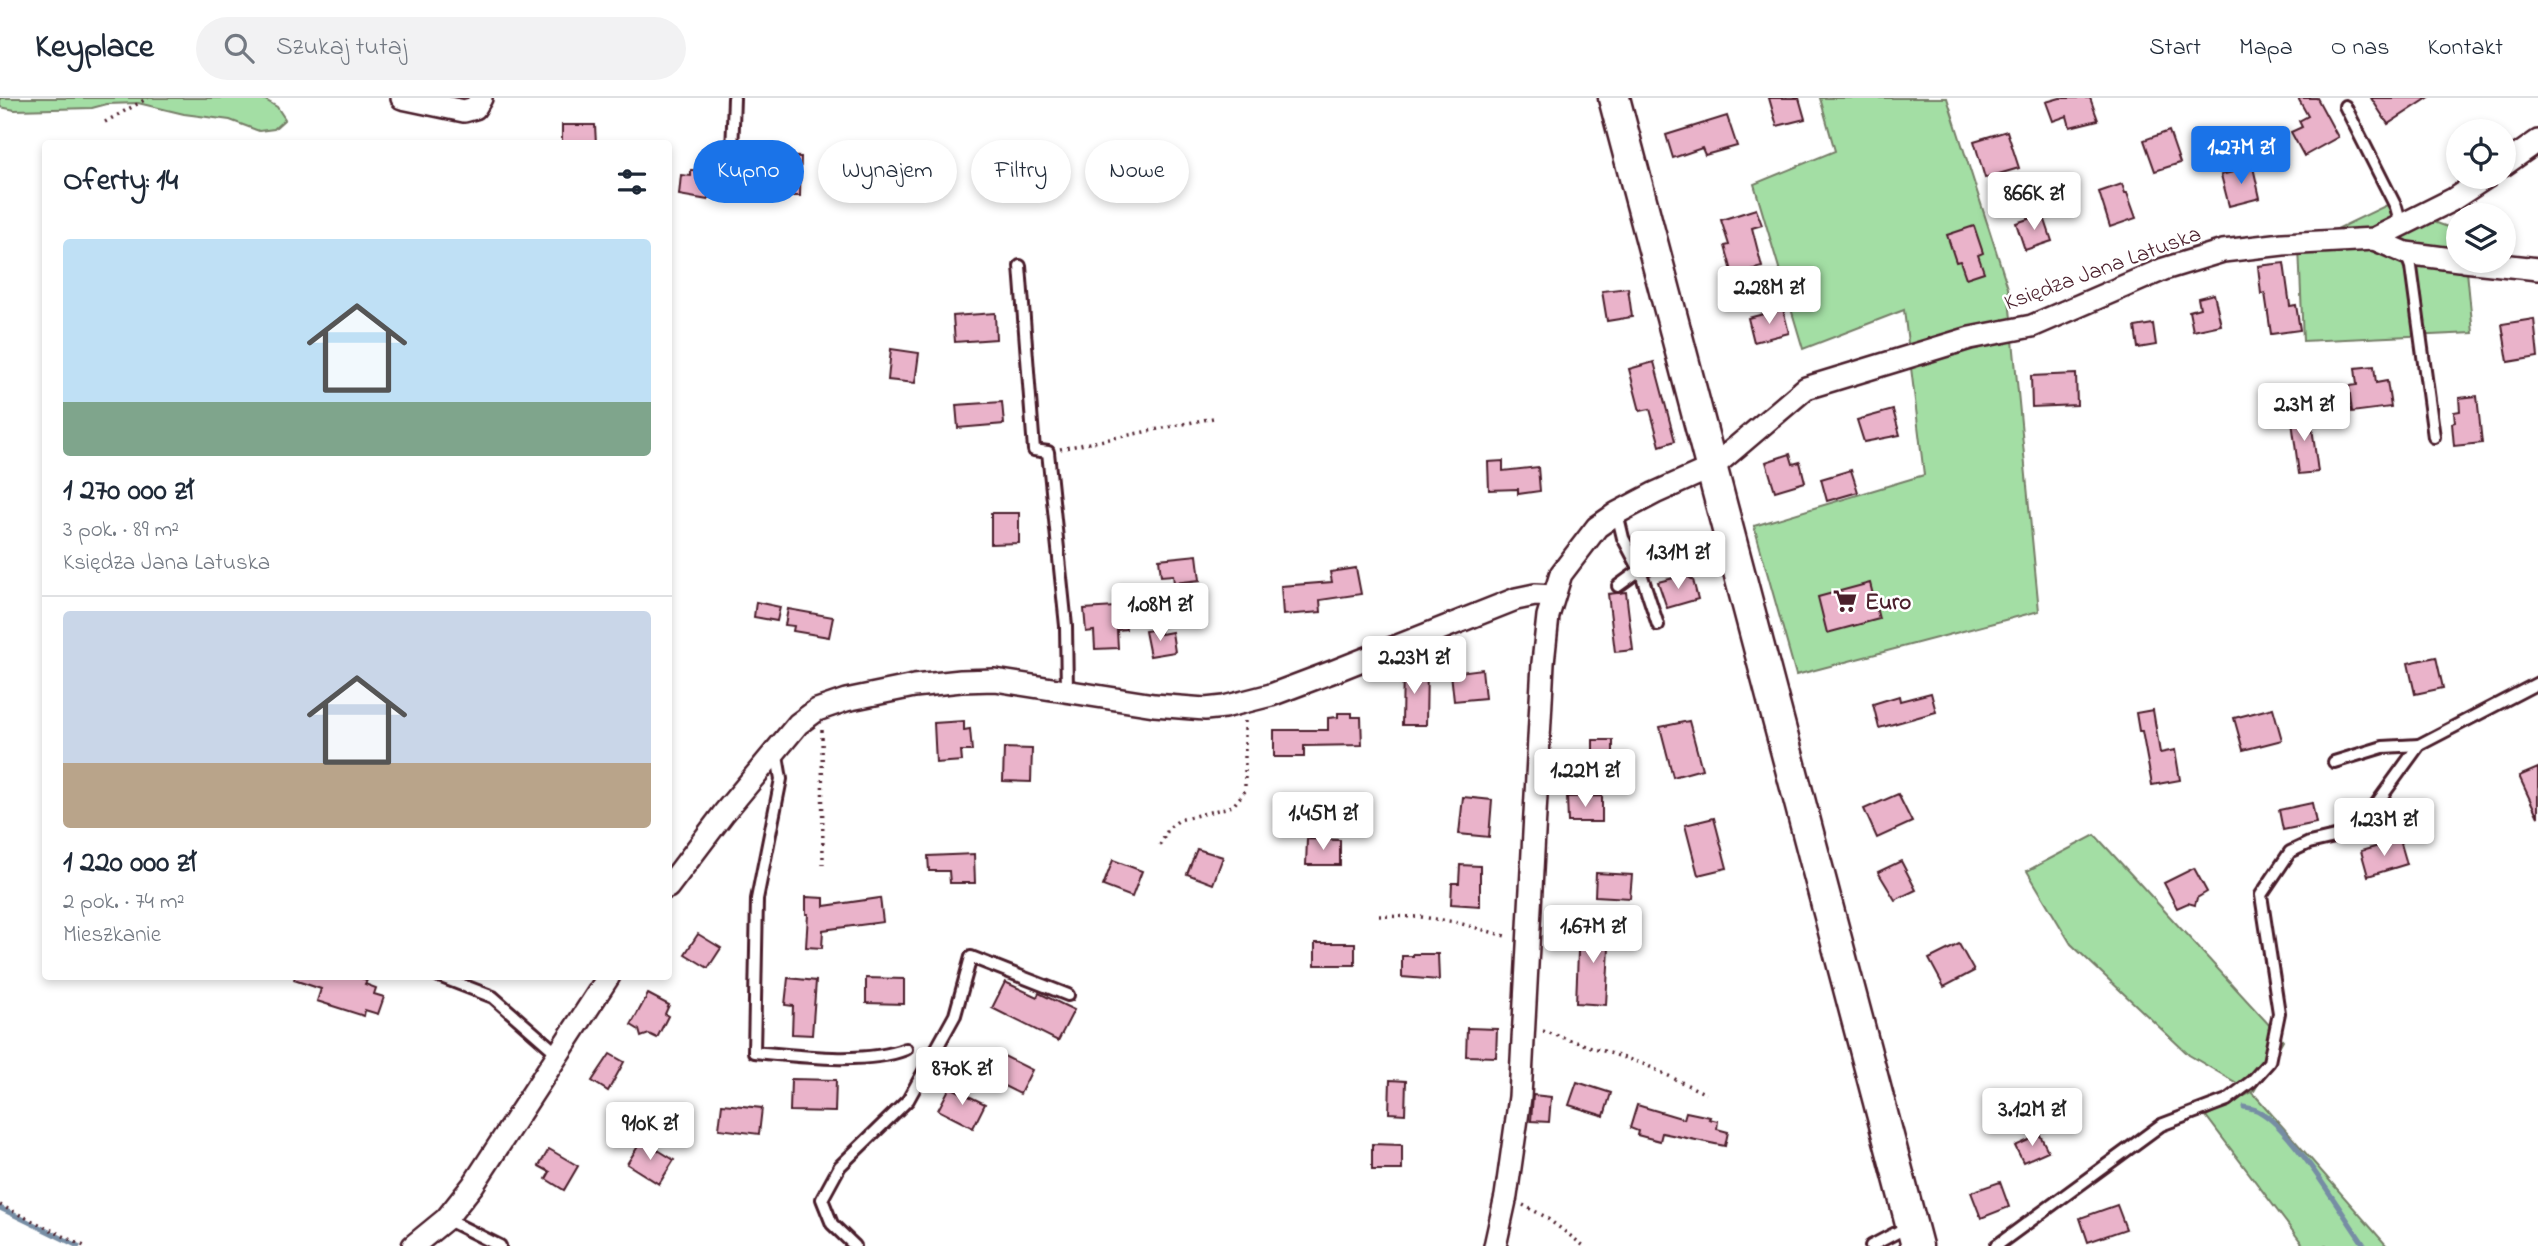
<!DOCTYPE html>
<html lang="pl">
<head>
<meta charset="utf-8">
<style>
	:root { --surface:#fff; --page:#f2f2f3; --text:#1f2937; --muted:#747a83; --line:#e0e1e3; --accent:#1a73e8 }
	body { margin:0; font-family:"Indie Flower",sans-serif; background:var(--page); color:var(--text); height:100vh; display:flex; flex-direction:column; font-size:26px; white-space:nowrap }
	* { box-sizing:border-box; margin:0 }
	p { font-size:23px; color:var(--muted) }
	.icon { flex:none; width:38px; height:38px; fill:none; stroke:currentColor; stroke-width:2; stroke-linecap:round; stroke-linejoin:round }
	.map { position:relative; flex:1; overflow:hidden }
	.sheet { position:absolute; left:42px; top:42px; width:630px; height:840px; display:flex; flex-direction:column; background:var(--surface); border-radius:7px; box-shadow:0 4px 10px #0003 }
	.sheet>* { flex:none }
	.hud { position:absolute; left:693px; top:42px; width:665px; height:63px; display:flex; gap:14px }
	.tools { position:absolute; left:2446px; top:21px; display:grid; gap:14px }
	.tools a { display:grid; place-items:center; width:70px; height:70px; border-radius:50%; background:var(--surface); box-shadow:0 4px 10px #0003; font-size:35px }
	.price { position:absolute; translate:-50% -60px; padding:0 16px; border-radius:7px; background:#fff; color:#222; font-size:23px; line-height:46px; filter:drop-shadow(0 2px 4px #0008) }
	.price::after { content:''; position:absolute; left:50%; top:42px; width:21px; height:16px; margin-left:-10px; background:inherit; clip-path:polygon(0 0,100% 0,50% 100%) }
	.price.current { background:var(--accent); color:#fff }
	ul { padding:0; list-style:none }
	li { display:grid; align-content:center; gap:14px; height:371px; padding:0 21px }
	li+li { border-top:2px solid var(--line) }
	li span { display:grid; place-items:center; height:217px; border-radius:7px; color:#555 }
	li>.icon { margin-inline-start:auto }
	span .icon { width:126px; height:126px; fill:#fffc; stroke-width:1 }
	li b { font-size:30px }
	h2 { display:flex; justify-content:space-between; align-items:center; height:84px; padding:0 21px; font-size:30px }
	.chip { padding:0 24px; border-radius:32px; background:var(--surface); box-shadow:0 4px 10px #0003; font-size:24px; line-height:63px }
	.chip.current { background:var(--accent); color:#fff }
	header { display:flex; align-items:center; gap:42px; box-sizing:border-box; height:98px; padding:0 35px; background:var(--surface); border-bottom:2px solid var(--line) }
	header strong { font-size:33px }
	nav { display:flex; gap:38px; margin-inline-start:auto; font-size:24px }
	.search { width:490px; height:63px; background:var(--page); display:flex; align-items:center; gap:18px; box-sizing:border-box; padding:0 24px; border-radius:38px; color:var(--muted); font-size:26px }
	.map>svg:first-child { display:block }
</style>
</head>
<body>
<header>
<strong>Keyplace</strong>
<div class="search"><svg class="icon" aria-label="search" viewBox="0 0 24 24"><circle cx="10" cy="10" r="6"/><path d="M15 15l6 6"/></svg>Szukaj tutaj</div>
<nav><a>Start</a><a>Mapa</a><a>O nas</a><a>Kontakt</a></nav>
</header>
<div class="map">
<svg width="2538" height="1148" viewBox="0 0 2538 1148">
	<rect width="100%" height="100%" fill="#fff"/>
	<filter id="ink" filterUnits="userSpaceOnUse"><feTurbulence type="fractalNoise" baseFrequency=".0143" numOctaves="2"/><feDisplacementMap in="SourceGraphic" scale="14" xChannelSelector="R" yChannelSelector="G"/><feConvolveMatrix kernelMatrix="1 2 1 2 8 2 1 2 1" color-interpolation-filters="sRGB"/></filter>
	<g filter="url(#ink)">
		<g fill="#a3dea4" stroke="#767e68" stroke-width="2">
			<polygon points="0,0 262,0 277,9 285,21 274,31 259,33 230,22 184,16 138,5 107,6 92,10 15,12 0,9"/>
			<polygon points="1820,0 1947,0 2008,190 2039,513 1796,577 1754,428 1924,377 1904,212 1803,251 1754,86 1835,53"/>
			<polygon points="2387,107 2459,133 2459,163 2466,163 2473,235 2303,243 2299,149"/>
			<polygon points="2095,737 2283,942 2253,995 2387,1148 2304,1148 2206,1018 2252,994 2189,957 2071,846 2027,773"/>
		</g>
		<g fill="none" stroke-linecap="round" stroke-linejoin="round">
			<g stroke="#768da4" stroke-width="5">
				<path d="M2244,1009C2249,1010 2256,1011 2260,1014C2292,1031 2342,1116 2365,1148"/>
				<polyline points="0,1110 78,1148"/>
			</g>
		</g>
		<g fill="#eab3ca" stroke="#4a1f2b" stroke-width="2">
			<polygon points="1769,0 1799,0 1805,21 1777,28"/>
			<polygon points="2060,0 2090,0 2098,22 2070,29 2067,18 2053,23 2046,4"/>
			<polygon points="2298,0 2317,0 2338,39 2304,58 2291,34 2302,29 2299,23 2308,18"/>
			<polygon points="2371,0 2428,0 2388,26"/>
			<polygon points="1727,18 1737,48 1705,57 1702,50 1673,60 1666,37"/>
			<polygon points="562,27 595,27 596,46 562,46"/>
			<polygon points="2007,33 2019,70 1985,80 1974,43"/>
			<polygon points="2169,33 2180,65 2155,73 2144,42"/>
			<polygon points="770,58 801,59 800,98 769,98"/>
			<polygon points="2253,69 2260,100 2229,108 2221,77"/>
			<polygon points="691,72 710,73 710,82 714,87 709,90 708,102 679,97 681,77 691,78"/>
			<polygon points="2122,86 2125,95 2127,95 2136,120 2110,129 2099,94"/>
			<polygon points="1756,111 1762,127 1752,130 1762,169 1733,177 1725,148 1729,147 1721,122"/>
			<polygon points="2043,116 2052,143 2025,152 2016,125"/>
			<polygon points="1974,128 1983,155 1978,157 1984,174 1966,180 1960,163 1956,164 1947,137"/>
			<polygon points="2284,165 2290,208 2296,207 2300,232 2271,236 2265,195 2261,196 2258,168"/>
			<polygon points="1628,190 1632,219 1607,223 1602,193"/>
			<polygon points="2214,196 2221,227 2193,233 2189,213 2200,210 2198,200"/>
			<polygon points="1783,211 1789,235 1754,244 1748,220"/>
			<polygon points="995,215 996,241 955,244 953,218"/>
			<polygon points="2534,221 2538,259 2508,264 2502,226"/>
			<polygon points="2153,226 2156,247 2138,250 2135,229"/>
			<polygon points="891,251 919,255 915,285 888,282"/>
			<polygon points="1654,264 1675,343 1660,348 1650,311 1640,313 1629,271"/>
			<polygon points="2374,268 2376,285 2387,283 2391,309 2352,314 2349,288 2357,287 2355,270"/>
			<polygon points="2076,276 2077,307 2032,309 2031,278"/>
			<polygon points="2477,298 2482,345 2454,348 2452,325 2455,324 2454,314 2460,313 2459,300"/>
			<polygon points="1002,304 1004,326 958,330 956,307"/>
			<polygon points="1893,312 1900,337 1864,344 1857,322"/>
			<polygon points="2310,314 2318,374 2299,376 2291,316"/>
			<polygon points="1790,356 1793,366 1800,364 1805,384 1775,393 1766,364"/>
			<polygon points="1503,363 1503,373 1538,369 1540,393 1518,396 1518,391 1489,392 1488,364"/>
			<polygon points="1851,372 1858,394 1827,403 1821,381"/>
			<polygon points="991,415 1019,415 1019,445 991,446"/>
			<polygon points="1197,457 1200,482 1174,485 1173,477 1161,478 1159,461"/>
			<polygon points="1356,470 1361,496 1320,502 1321,514 1283,517 1281,488 1332,484 1330,474"/>
			<polygon points="1685,477 1693,482 1698,501 1667,510 1658,484"/>
			<polygon points="1870,485 1879,521 1827,535 1818,499"/>
			<polygon points="1626,494 1633,552 1615,554 1608,496"/>
			<polygon points="756,504 780,509 777,523 754,519"/>
			<polygon points="1115,509 1115,515 1125,514 1126,531 1117,532 1118,550 1095,551 1094,533 1086,534 1084,511"/>
			<polygon points="788,511 833,519 829,539 793,533 794,528 785,527"/>
			<polygon points="1160,531 1161,536 1172,534 1175,554 1150,558 1145,533"/>
			<polygon points="2436,559 2443,590 2415,596 2408,565"/>
			<polygon points="1403,568 1427,569 1426,627 1402,627"/>
			<polygon points="1482,571 1485,600 1454,603 1451,575"/>
			<polygon points="1931,595 1936,614 1879,630 1873,606 1899,598 1900,603"/>
			<polygon points="2273,610 2282,642 2243,652 2234,620"/>
			<polygon points="2153,612 2160,655 2175,652 2180,682 2152,687 2142,633 2139,633 2136,615"/>
			<polygon points="1338,615 1352,615 1352,619 1361,619 1362,647 1304,648 1304,659 1274,659 1274,632 1328,632 1328,620 1338,619"/>
			<polygon points="964,623 964,632 970,631 972,653 961,653 962,663 936,665 934,625"/>
			<polygon points="1689,623 1702,671 1673,679 1660,629"/>
			<rect x="1593" y="642" width="20" height="33"/>
			<polygon points="1004,650 1032,651 1031,684 1003,683"/>
			<polygon points="2538,670 2538,719 2519,678"/>
			<polygon points="1898,696 1912,724 1877,740 1864,711"/>
			<polygon points="1602,698 1602,724 1568,724 1567,699"/>
			<polygon points="1463,699 1492,702 1489,739 1459,736"/>
			<polygon points="2312,705 2316,725 2283,732 2279,712"/>
			<polygon points="1714,720 1727,770 1698,777 1685,727"/>
			<polygon points="1307,741 1340,742 1340,767 1306,767"/>
			<polygon points="2400,742 2407,766 2368,778 2361,753"/>
			<polygon points="1197,751 1223,759 1213,786 1187,776"/>
			<polygon points="974,756 975,785 950,785 949,773 929,773 928,758"/>
			<polygon points="1113,762 1142,773 1132,799 1103,788"/>
			<polygon points="1901,763 1916,792 1895,802 1878,774"/>
			<polygon points="1460,767 1480,768 1480,808 1451,806 1452,785 1459,785"/>
			<polygon points="2194,770 2207,794 2197,800 2195,807 2188,805 2177,810 2164,785"/>
			<polygon points="1596,775 1632,777 1630,800 1595,798"/>
			<polygon points="806,799 824,800 824,808 880,800 883,824 823,832 822,850 806,849 808,816 806,816"/>
			<polygon points="1579,828 1610,830 1606,907 1576,905"/>
			<polygon points="698,836 721,850 708,870 685,856"/>
			<rect x="1315" y="845" width="40" height="22"/>
			<polygon points="1959,846 1974,873 1944,889 1929,861"/>
			<polygon points="1413,856 1438,856 1439,882 1402,879 1402,858 1413,858"/>
			<polygon points="295,878 355,878 367,882 365,886 376,890 374,896 384,899 378,916 365,912 364,918 317,903 321,891 294,882"/>
			<polygon points="788,880 816,883 812,937 792,936 793,908 785,907"/>
			<polygon points="866,880 904,881 904,906 866,905"/>
			<polygon points="1005,884 1037,899 1039,895 1074,912 1058,943 992,910"/>
			<polygon points="648,896 669,907 665,916 668,918 657,940 649,936 641,939 639,932 631,927"/>
			<polygon points="1467,930 1497,931 1496,959 1466,958"/>
			<polygon points="610,956 624,964 608,993 592,983"/>
			<polygon points="1002,957 1032,972 1020,996 990,981"/>
			<polygon points="791,981 836,982 835,1014 790,1013"/>
			<polygon points="1390,982 1406,983 1405,1016 1389,1015"/>
			<polygon points="1577,984 1611,995 1604,1018 1569,1007"/>
			<polygon points="950,989 985,1006 973,1030 938,1012"/>
			<polygon points="1533,997 1551,999 1549,1024 1531,1023"/>
			<polygon points="722,1006 762,1010 759,1036 719,1031"/>
			<polygon points="1637,1007 1684,1021 1686,1014 1710,1019 1709,1021 1718,1023 1717,1031 1728,1034 1725,1048 1662,1035 1660,1043 1637,1037 1638,1033 1630,1030"/>
			<polygon points="2040,1037 2048,1053 2023,1064 2015,1048"/>
			<polygon points="642,1042 674,1062 659,1086 627,1066"/>
			<polygon points="1372,1046 1402,1047 1402,1072 1372,1072"/>
			<polygon points="549,1051 578,1068 564,1092 546,1081 550,1074 539,1068"/>
			<polygon points="2000,1084 2009,1109 1981,1120 1971,1094"/>
			<polygon points="2117,1107 2126,1131 2088,1144 2080,1120"/>
		</g>
		<g fill="none" stroke-linecap="round" stroke-linejoin="round">
			<g stroke="#4a1f2b" stroke-width="16">
				<g id="lane">
					<polyline points="2345,8 2396,109 2401,127"/>
					<polyline points="732,54 734,0"/>
					<polyline points="2406,155 2411,169 2434,339"/>
					<polyline points="1020,168 1034,352 1048,354 1066,528 1067,592"/>
					<polyline points="1617,415 1623,440 1640,472 1618,488"/>
					<polyline points="1658,527 1640,472 1710,455 1729,443"/>
					<path d="M776,652L781,681L757,801L754,954C797,958 866,967 906,951"/>
					<polyline points="2334,664 2383,649 2419,647"/>
					<polyline points="439,878 493,899 558,956"/>
					<polyline points="446,1121 500,1148"/>
					<polyline points="855,1148 832,1126 822,1101 840,1068 908,1002 955,917 971,859 1068,897"/>
					<polyline points="1871,1148 1909,1128"/>
					<polyline points="1996,1148 2161,1027 2227,1002 2252,983 2269,964 2279,915 2261,797 2290,754 2309,745 2356,734 2419,647 2538,585"/>
				</g>
			</g>
			<g stroke="#4a1f2b" stroke-width="26">
				<g id="street">
					<polyline points="402,0 464,13 475,10 481,0"/>
					<polyline points="2504,67 2538,43"/>
					<polyline points="2374,141 2406,155 2459,162"/>
					<polyline points="2464,163 2538,171"/>
					<polyline points="668,789 724,715 798,626 817,612 846,602 914,588 961,583 995,582 1154,607 1205,611 1224,609 1271,597 1332,574 1516,501 1535,497 1553,498"/>
					<polyline points="413,1148 446,1121 473,1087 609,878"/>
					<polyline points="1495,1148 1506,1098 1520,999 1543,565 1548,518 1561,476 1597,429 1617,415 1655,395 1713,369 1806,290 1970,240 2032,228 2164,171 2223,153 2283,146 2374,141 2452,102 2487,79"/>
				</g>
			</g>
			<g stroke="#4a1f2b" stroke-width="35">
				<polyline id="secondary" points="1614,0 1917,1148"/>
			</g>
			<g stroke="#4a1f2b" stroke-width="3.5" stroke-dasharray="2 5" stroke-linecap="butt">
				<polyline points="105,24 148,0"/>
				<polyline points="1060,351 1213,320"/>
				<polyline points="822,632 823,766"/>
				<polyline points="1160,747 1169,730 1179,722 1233,708 1245,693 1245,621"/>
				<polyline points="1379,818 1421,819 1455,824 1509,839"/>
				<polyline points="1543,933 1646,967 1706,996"/>
				<polyline points="0,1107 84,1148"/>
				<polyline points="1523,1107 1544,1118 1584,1148"/>
			</g>
			<use href="#lane" stroke="#fff" stroke-width="10"/>
			<use href="#street" stroke="#fff" stroke-width="21"/>
			<use href="#secondary" stroke="#fff" stroke-width="30"/>
		</g>
	</g>
	<defs>
		<g id="supermarket-bare" transform="scale(1.89)"><path d="M-6-5.5h2.5l.6 2H6L4.5 2H-2.5L-4.4-4H-6ZM-1.5 3.2a1.3 1.3 0 1 0 .1 0ZM3 3.2a1.3 1.3 0 1 0 .1 0Z" fill="#4a1f2b" stroke="#fff" stroke-width="2.5" paint-order="stroke"/></g>
	</defs>
	<g fill-rule="evenodd">
		<use href="#supermarket-bare" x="1845" y="503"/>
	</g>
	<g text-anchor="middle" stroke-width="5" stroke-linejoin="round" paint-order="stroke">
		<g font-size="23" fill="#4a1f2b" stroke="#fff">
			<text transform="translate(2102 169) rotate(-20)" y="8">Księdza Jana Latuska</text>
		</g>
		<g font-size="23" font-weight="bold" fill="#4a1f2b" stroke="#fff" text-anchor="start">
			<text x="1865" y="511">Euro</text>
		</g>
	</g>
</svg>
<div class="tools">
<a><svg class="icon" aria-label="locate" viewBox="0 0 24 24"><circle cx="12" cy="12" r="6"/><path d="M12 2v4M12 18v4M2 12h4M18 12h4"/></svg></a>
<a><svg class="icon" aria-label="layers" viewBox="0 0 24 24"><path d="M12 4l9 5-9 5-9-5zM3 14l9 5 9-5"/></svg></a>
</div>
<b class="price current" style="left:2241px;top:88px">1.27M zł</b>
<b class="price" style="left:2034px;top:134px">866K zł</b>
<b class="price" style="left:1769px;top:228px">2.28M zł</b>
<b class="price" style="left:2304px;top:345px">2.3M zł</b>
<b class="price" style="left:1678px;top:493px">1.31M zł</b>
<b class="price" style="left:1160px;top:545px">1.08M zł</b>
<b class="price" style="left:1414px;top:598px">2.23M zł</b>
<b class="price" style="left:1585px;top:711px">1.22M zł</b>
<b class="price" style="left:1323px;top:754px">1.45M zł</b>
<b class="price" style="left:2384px;top:760px">1.23M zł</b>
<b class="price" style="left:1593px;top:867px">1.67M zł</b>
<b class="price" style="left:962px;top:1009px">870K zł</b>
<b class="price" style="left:2032px;top:1050px">3.12M zł</b>
<b class="price" style="left:650px;top:1064px">910K zł</b>
<div class="hud">
<a class="chip current">Kupno</a>
<a class="chip">Wynajem</a>
<a class="chip">Filtry</a>
<a class="chip">Nowe</a>
</div>
<section class="sheet">
<h2>Oferty: 14<svg class="icon" aria-label="filters" viewBox="0 0 24 24"><path d="M4 7h16M4 17h16"/><circle cx="9" cy="7" r="2"/><circle cx="15" cy="17" r="2"/></svg></h2>
<ul>
<li><span style="background:linear-gradient(#bfe0f5 75%,#7fa58c 0)"><svg class="icon" aria-label="home" viewBox="0 0 24 24"><path d="M3 11l9-7 9 7M6 9v11h12V9"/></svg></span><div><b>1 270 000 zł</b><p>3 pok. · 89 m²</p><p>Księdza Jana Latuska</p></div></li>
<li><span style="background:linear-gradient(#c9d6e8 70%,#b9a48a 0)"><svg class="icon" aria-label="home" viewBox="0 0 24 24"><path d="M3 11l9-7 9 7M6 9v11h12V9"/></svg></span><div><b>1 220 000 zł</b><p>2 pok. · 74 m²</p><p>Mieszkanie</p></div></li>
</ul>
</section>
</div>
</body>
</html>
